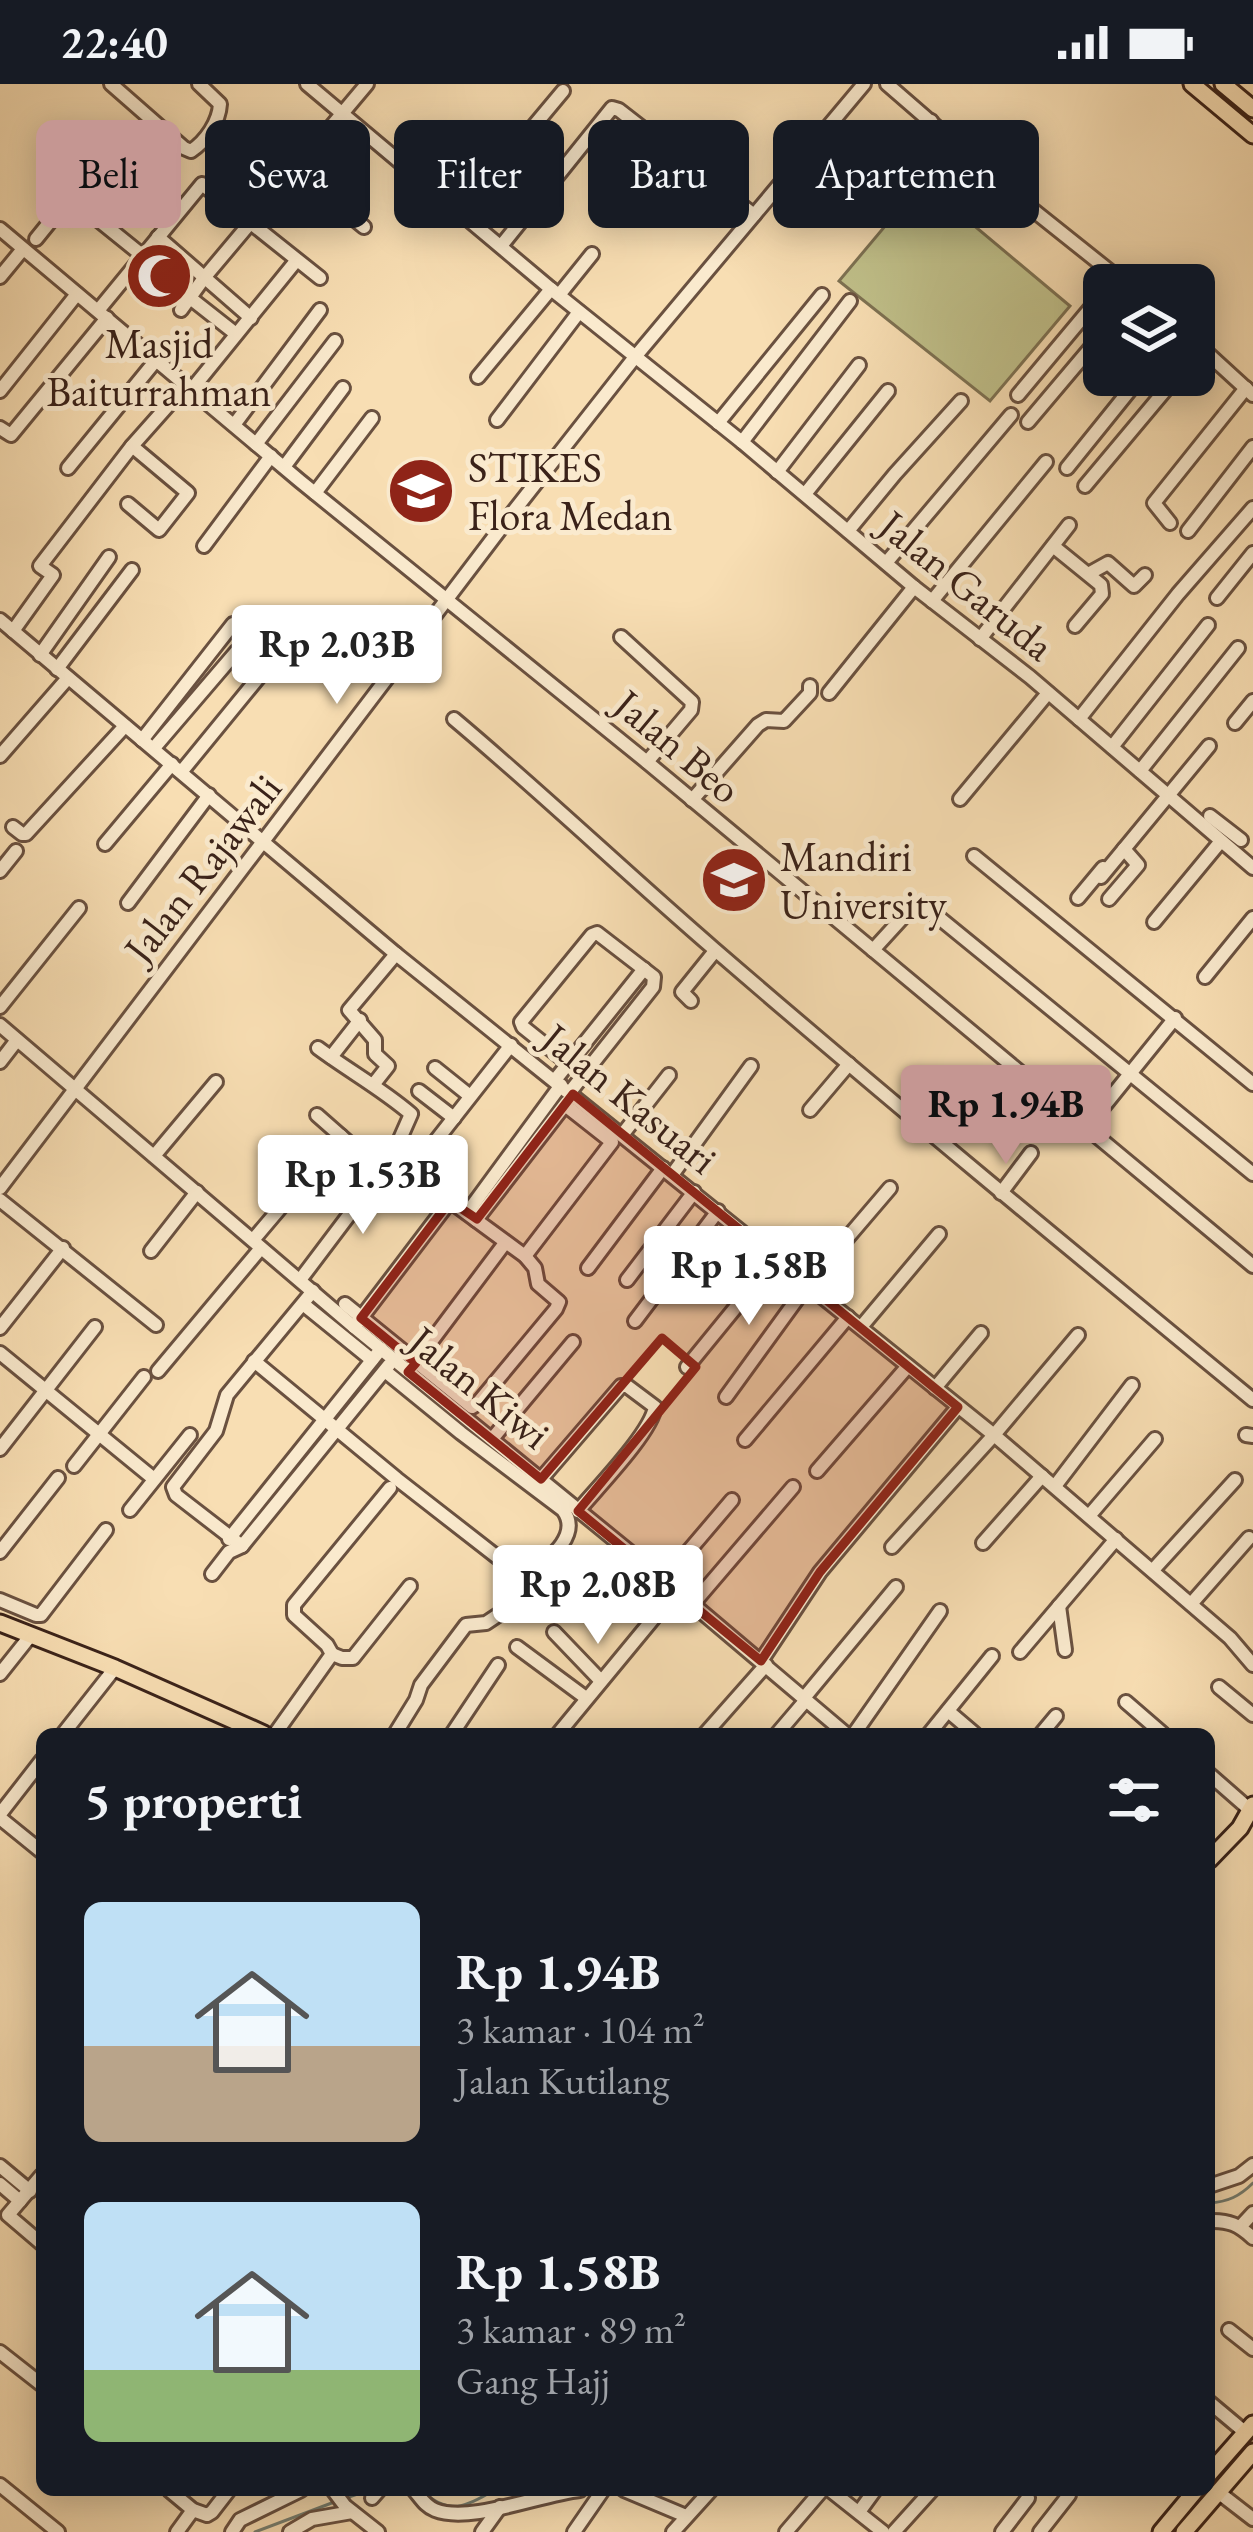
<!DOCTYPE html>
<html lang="id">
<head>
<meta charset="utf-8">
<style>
	:root { --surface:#171b24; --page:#20242c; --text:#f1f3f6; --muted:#9ea1a6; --accent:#c59692 }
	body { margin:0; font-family:"EB Garamond",serif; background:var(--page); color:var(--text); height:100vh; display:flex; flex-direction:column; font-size:45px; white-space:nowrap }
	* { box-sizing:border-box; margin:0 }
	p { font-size:39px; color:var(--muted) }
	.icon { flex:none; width:66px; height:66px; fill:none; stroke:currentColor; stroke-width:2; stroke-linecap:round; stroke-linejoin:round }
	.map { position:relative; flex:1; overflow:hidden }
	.drawer { position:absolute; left:36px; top:1644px; width:1179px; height:768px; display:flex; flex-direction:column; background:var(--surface); border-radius:18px; box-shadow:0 6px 30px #0003 }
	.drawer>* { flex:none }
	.guide { position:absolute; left:36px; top:36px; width:1182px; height:108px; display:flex; gap:24px }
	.buttons { position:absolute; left:1083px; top:180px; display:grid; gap:24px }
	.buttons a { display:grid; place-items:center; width:132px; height:132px; border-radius:18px; background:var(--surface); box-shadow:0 6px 30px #0003; font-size:60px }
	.price { position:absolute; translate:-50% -102px; padding:0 27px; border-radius:12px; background:#fff; color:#222; font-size:39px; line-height:78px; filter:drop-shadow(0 3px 6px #0008) }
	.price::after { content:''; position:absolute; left:50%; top:72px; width:36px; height:27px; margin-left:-18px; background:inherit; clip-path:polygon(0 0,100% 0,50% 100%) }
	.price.selected { background:var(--accent); color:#111 }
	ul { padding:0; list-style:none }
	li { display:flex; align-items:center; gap:36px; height:300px; padding:0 48px }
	li span { display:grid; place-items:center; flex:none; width:336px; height:240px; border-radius:18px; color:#555 }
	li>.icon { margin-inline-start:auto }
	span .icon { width:144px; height:144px; fill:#fffc; stroke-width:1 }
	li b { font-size:51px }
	h2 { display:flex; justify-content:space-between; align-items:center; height:144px; padding:0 48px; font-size:51px }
	.pill { padding:0 42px; border-radius:18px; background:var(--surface); box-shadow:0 6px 30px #0003; font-size:42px; line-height:108px }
	.pill.selected { background:var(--accent); color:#111 }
	.status { display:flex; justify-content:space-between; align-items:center; height:84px; padding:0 60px; background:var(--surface); direction:ltr }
	.status svg { height:33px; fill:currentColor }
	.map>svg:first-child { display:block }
</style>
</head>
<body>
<div class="status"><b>22:40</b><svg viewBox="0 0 49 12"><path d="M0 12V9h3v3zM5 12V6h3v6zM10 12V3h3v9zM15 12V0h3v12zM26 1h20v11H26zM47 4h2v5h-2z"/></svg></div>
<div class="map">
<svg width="1253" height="2448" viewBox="0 0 1253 2448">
	<rect width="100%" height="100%" fill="#f8deb3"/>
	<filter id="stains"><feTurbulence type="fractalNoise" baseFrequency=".00167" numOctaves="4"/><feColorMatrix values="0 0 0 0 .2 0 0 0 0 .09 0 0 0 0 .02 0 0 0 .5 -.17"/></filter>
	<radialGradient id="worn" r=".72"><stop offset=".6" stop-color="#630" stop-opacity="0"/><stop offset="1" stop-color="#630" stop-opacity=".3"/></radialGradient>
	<polygon fill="#c0c08a" stroke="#7d7152" stroke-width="3" points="922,98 1070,222 990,317 839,197"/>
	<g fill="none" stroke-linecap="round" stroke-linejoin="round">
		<g stroke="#757e71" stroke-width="3">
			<path d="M1209,2119C1228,2118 1240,2112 1253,2099"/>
			<path d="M422,2406C447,2432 467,2423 494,2406"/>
			<polyline points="346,2414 369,2406"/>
			<polyline points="255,2448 337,2417"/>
		</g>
		<g stroke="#6a5140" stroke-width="18">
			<g id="minor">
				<path d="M111,0L184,64L191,67C206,57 219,38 220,20L199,0"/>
				<polyline points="307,0 551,205 742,358 914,503 1030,593 1253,784"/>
				<polyline points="887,0 1023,118 1127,201"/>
				<polyline points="264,61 364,143"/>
				<polyline points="77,71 116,101"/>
				<polyline points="95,84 70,113 143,172"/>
				<polyline points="462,128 563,7"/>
				<polyline points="92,131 132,81"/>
				<polyline points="853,133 931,37"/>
				<polyline points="0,145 300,397 647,678 1253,1182"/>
				<polyline points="158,153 251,234"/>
				<polyline points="36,155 70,113"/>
				<polyline points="501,162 612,24 619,26 754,131"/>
				<polyline points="0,193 23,165"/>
				<polyline points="559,211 592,170"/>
				<polyline points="189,213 236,250"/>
				<polyline points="101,223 202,100 320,194"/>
				<polyline points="181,226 204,194 367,0"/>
				<polyline points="1194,257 1253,311"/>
				<polyline points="478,293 551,205"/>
				<polyline points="197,299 296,177"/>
				<polyline points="0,307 77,210"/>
				<polyline points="1018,311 1104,208"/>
				<polyline points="497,336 579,228"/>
				<polyline points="1028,338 1104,248"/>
				<polyline points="718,339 822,211"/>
				<polyline points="234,341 320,226"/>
				<polyline points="0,344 11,351 107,234"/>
				<polyline points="742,358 850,217"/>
				<polyline points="256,360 335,257"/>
				<polyline points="284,383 343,304"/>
				<polyline points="68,384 157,275"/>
				<polyline points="1067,384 1142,291"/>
				<polyline points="777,388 859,281"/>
				<polyline points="1085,402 1178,291"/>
				<polyline points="315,409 372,334"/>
				<polyline points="805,410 888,307"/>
				<polyline points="128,420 159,446 188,409 132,362"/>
				<polyline points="1170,439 1154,419 1246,304"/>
				<polyline points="848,447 895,390 961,317"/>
				<polyline points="1188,447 1253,363"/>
				<polyline points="204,462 271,372"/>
				<polyline points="1053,462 1101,501 1102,510 1075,542"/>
				<polyline points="886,479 1011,331"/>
				<polyline points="1090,489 1108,479 1134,502 1145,491"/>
				<polyline points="1217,514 1253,469"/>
				<polyline points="932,517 1046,378"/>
				<polyline points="0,536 396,870 994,1351 1230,1554 1253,1581"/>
				<polyline points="13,547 53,491 40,482 132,362 187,300"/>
				<polyline points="621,553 692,618 691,626 647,678"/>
				<polyline points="980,555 1069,441"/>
				<polyline points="40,571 109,473"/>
				<polyline points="57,585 132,486"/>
				<polyline points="829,609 914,503"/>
				<path d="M454,635C542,709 626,789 714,865C891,1018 1072,1167 1253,1316"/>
				<polyline points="1079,635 1178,510 1253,424"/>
				<polyline points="1235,639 1253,617"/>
				<polyline points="142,656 233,540"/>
				<polyline points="1112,663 1208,541"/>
				<polyline points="154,664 237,567"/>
				<polyline points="0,672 68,594"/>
				<polyline points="182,687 263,588"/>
				<polyline points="1140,687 1238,564"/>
				<polyline points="960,715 1048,609"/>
				<polyline points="692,716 758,641 766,636 784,637 810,609 810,602"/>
				<polyline points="1210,732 1241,756"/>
				<polyline points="13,743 22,750 26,750 125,642"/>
				<polyline points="105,760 172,680"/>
				<polyline points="974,772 1253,1000"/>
				<polyline points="0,787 16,767"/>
				<polyline points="1101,793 1209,662"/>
				<polyline points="1078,814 1103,784"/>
				<polyline points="1109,815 1138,781 1124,765"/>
				<polyline points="128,819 209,711"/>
				<polyline points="1154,838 1221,757"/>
				<polyline points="873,866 915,820 921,819 1253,1090"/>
				<polyline points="1205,893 1253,834"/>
				<polyline points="691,917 682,908 715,867"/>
				<polyline points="0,923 79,824"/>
				<polyline points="0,941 354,1243 664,1496 846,1650"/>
				<path d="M318,964C349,987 382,1005 411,1030L400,1055"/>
				<polyline points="331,973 360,936"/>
				<polyline points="0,978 17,956"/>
				<polyline points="568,979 523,943 521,938 592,851 597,849 654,893 653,903 570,1008"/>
				<polyline points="435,984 470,1012"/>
				<polyline points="555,996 644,885"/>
				<polyline points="373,1001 388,982 375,970 375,956 349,926 396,870"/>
				<polyline points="419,1007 454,1034"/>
				<polyline points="810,1026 849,980"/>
				<polyline points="317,1031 359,1068"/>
				<polyline points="1087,1043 1175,934"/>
				<polyline points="622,1051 669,991"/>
				<polyline points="431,1063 511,961"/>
				<polyline points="154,1072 216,998"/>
				<polyline points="672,1091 751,982"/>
				<polyline points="0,1104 510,432 635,273 864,0"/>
				<polyline points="1001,1109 1031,1069"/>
				<polyline points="0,1116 156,1241"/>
				<polyline points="467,1129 561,1001"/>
				<polyline points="476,1136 567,1018"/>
				<polyline points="253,1156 341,1052"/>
				<polyline points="151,1167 197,1108"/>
				<polyline points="525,1172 612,1058 565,1021"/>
				<polyline points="588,1184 663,1084"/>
				<polyline points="300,1196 386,1082"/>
				<polyline points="627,1196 694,1108"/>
				<polyline points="303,1220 372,1276"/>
				<polyline points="345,1220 472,1323 477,1320 556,1225 559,1218 538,1200 535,1184 525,1172 450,1117 361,1234 354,1243"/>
				<polyline points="635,1237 718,1127"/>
				<polyline points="861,1243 939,1150"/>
				<polyline points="0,1244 63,1164"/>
				<polyline points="0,1269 154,1395"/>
				<path d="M254,1277L397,1395L519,1490L529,1491C549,1475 582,1451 563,1426L461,1349L385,1287"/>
				<polyline points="412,1283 505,1159"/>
				<polyline points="687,1283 776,1174"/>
				<polyline points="158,1287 261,1164"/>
				<polyline points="935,1304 981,1249"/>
				<polyline points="726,1313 808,1200 890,1104"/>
				<polyline points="1246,1351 1253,1352"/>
				<polyline points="492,1355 573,1258"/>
				<polyline points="745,1356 848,1233"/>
				<polyline points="0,1365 95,1243"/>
				<polyline points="74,1382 144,1293"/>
				<polyline points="817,1387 908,1282"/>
				<path d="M541,1395L621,1302H627L655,1323C651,1349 597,1404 578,1427"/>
				<polyline points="1055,1402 1132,1301"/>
				<polyline points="130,1426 190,1351"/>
				<polyline points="1089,1432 1155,1355"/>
				<polyline points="229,1455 381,1265"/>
				<polyline points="983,1459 1042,1392"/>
				<polyline points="242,1462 176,1411 173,1403 216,1347 227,1311 313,1207"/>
				<polyline points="892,1463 994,1351 1078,1251"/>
				<polyline points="0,1468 58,1394"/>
				<polyline points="1153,1486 1235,1396"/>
				<polyline points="212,1490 229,1468 242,1462 389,1281"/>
				<polyline points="664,1496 732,1416"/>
				<polyline points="0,1516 36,1531 41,1531 106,1446"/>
				<polyline points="1191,1520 1249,1454"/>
				<polyline points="692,1521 793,1403"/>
				<polyline points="1059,1522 1065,1566"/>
				<polyline points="554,1548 601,1597"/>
				<polyline points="517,1563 586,1614"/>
				<polyline points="1020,1568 1116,1455"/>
				<polyline points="332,1570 342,1574 353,1574 410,1502"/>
				<polyline points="761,1577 820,1488 958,1323"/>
				<polyline points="0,1590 31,1551"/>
				<polyline points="1219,1603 1253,1631"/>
				<polyline points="804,1614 896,1503"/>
				<polyline points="1126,1618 1163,1650"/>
				<polyline points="948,1627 975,1650"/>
				<polyline points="63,1650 115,1584"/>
				<polyline points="275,1650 332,1570 327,1561 294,1531 294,1521 390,1404"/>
				<polyline points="395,1650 416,1616 421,1601 466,1541 486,1539 504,1527"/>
				<polyline points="452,1650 498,1581"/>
				<polyline points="558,1650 676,1507"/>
				<polyline points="705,1650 766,1581"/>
				<polyline points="777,1650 806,1616"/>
				<polyline points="854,1650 940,1527"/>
				<polyline points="929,1650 992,1572"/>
				<polyline points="1041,1650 1056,1632"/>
				<polyline points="1209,1690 1249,1725"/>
				<polyline points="0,1730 42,1676"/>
				<polyline points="0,1734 42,1768"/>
				<polyline points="0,2082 30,2107"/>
				<polyline points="42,2091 8,2131 42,2160"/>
				<polyline points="0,2100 20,2117"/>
				<polyline points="1209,2102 1239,2092 1253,2081"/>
				<path d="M1209,2137C1229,2136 1239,2141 1253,2154"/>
				<polyline points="1240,2143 1253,2129"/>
				<polyline points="1229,2246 1253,2265"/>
				<polyline points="0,2268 42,2301"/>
				<polyline points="1209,2318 1246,2349"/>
				<polyline points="0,2401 58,2448"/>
				<polyline points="169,2406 193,2426 207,2431 212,2428 229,2406"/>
				<polyline points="333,2406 345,2422 378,2448"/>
				<path d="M414,2406C421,2414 425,2422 435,2426C470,2440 541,2410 580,2406"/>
				<polyline points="624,2406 686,2432"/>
				<polyline points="830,2406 883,2448"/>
				<polyline points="1218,2408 1253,2435"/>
				<polyline points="372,2414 379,2406"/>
				<polyline points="859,2428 875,2406"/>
				<polyline points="177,2448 193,2426"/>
				<polyline points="232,2448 240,2436 301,2406"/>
				<polyline points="290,2448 312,2435 352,2428"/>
				<polyline points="482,2448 500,2423"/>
				<polyline points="574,2448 603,2406"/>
				<polyline points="673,2448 711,2406"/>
				<polyline points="786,2448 822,2406"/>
				<polyline points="894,2448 932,2406"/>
				<polyline points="1002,2448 1028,2414"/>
				<polyline points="1040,2448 1069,2411"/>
			</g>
		</g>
		<g stroke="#3a2219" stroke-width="21">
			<g id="major">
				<polyline points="1192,0 1253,51"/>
				<polyline points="1223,0 1253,25"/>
				<polyline points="0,1539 115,1584 264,1650"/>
				<polyline points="1209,1776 1240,1744 1253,1721"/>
				<polyline points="1209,2390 1253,2340"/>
				<polyline points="1161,2448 1196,2406"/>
				<polyline points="1184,2448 1253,2368"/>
			</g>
		</g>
		<use href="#minor" stroke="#faeace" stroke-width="12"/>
		<use href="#major" stroke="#f8deb3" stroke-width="15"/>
	</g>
	<path fill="#8f2418" fill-opacity="0.2" stroke="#8f2418" stroke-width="9" stroke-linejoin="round" d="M573,1010L958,1323L820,1488L761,1577L578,1427L696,1283L662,1254L541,1395L408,1288L416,1279L361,1234L450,1117L477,1135Z"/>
	<defs>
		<g id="mosque-disc" transform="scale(3.45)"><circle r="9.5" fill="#8f2418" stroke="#faeace"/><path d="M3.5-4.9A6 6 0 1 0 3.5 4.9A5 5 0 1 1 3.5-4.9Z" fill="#fff"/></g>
		<g id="university-disc" transform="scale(3.45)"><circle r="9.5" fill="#8f2418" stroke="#faeace"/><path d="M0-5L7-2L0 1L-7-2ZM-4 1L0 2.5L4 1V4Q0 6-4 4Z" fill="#fff"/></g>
	</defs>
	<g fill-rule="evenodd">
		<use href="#mosque-disc" x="159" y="192"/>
		<use href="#university-disc" x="421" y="407"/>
		<use href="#university-disc" x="734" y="796"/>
	</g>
	<g text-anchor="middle" stroke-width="10" stroke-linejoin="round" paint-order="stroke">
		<g font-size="42" fill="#3a2219" stroke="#faeace" text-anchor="start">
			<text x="159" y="274" text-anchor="middle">Masjid<tspan x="159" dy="48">Baiturrahman</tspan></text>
			<text x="468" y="398">STIKES<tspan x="468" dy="48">Flora Medan</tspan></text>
			<text x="780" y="787">Mandiri<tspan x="780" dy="48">University</tspan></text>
		</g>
		<g font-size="42" fill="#3a2219" stroke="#faeace">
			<text transform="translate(967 501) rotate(39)" y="15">Jalan Garuda</text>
			<text transform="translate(678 662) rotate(40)" y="15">Jalan Beo</text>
			<text transform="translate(202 784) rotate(-52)" y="15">Jalan Rajawali</text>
			<text transform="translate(630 1014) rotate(39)" y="15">Jalan Kasuari</text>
			<text transform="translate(480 1303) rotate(39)" y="15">Jalan Kiwi</text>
		</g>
	</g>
	<rect width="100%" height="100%" filter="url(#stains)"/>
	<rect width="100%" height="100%" fill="url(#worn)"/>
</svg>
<div class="buttons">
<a><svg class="icon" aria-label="layers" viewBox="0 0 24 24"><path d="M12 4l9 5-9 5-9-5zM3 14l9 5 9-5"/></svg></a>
</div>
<b class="price" style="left:337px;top:623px">Rp 2.03B</b>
<b class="price selected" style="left:1006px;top:1083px">Rp 1.94B</b>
<b class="price" style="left:363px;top:1153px">Rp 1.53B</b>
<b class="price" style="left:749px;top:1244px">Rp 1.58B</b>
<b class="price" style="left:598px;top:1563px">Rp 2.08B</b>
<div class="guide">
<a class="pill selected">Beli</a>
<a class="pill">Sewa</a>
<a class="pill">Filter</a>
<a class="pill">Baru</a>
<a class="pill">Apartemen</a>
</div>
<section class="drawer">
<h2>5 properti<svg class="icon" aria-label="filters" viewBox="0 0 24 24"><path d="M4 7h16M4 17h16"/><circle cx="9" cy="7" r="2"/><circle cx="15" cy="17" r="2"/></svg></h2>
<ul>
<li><span style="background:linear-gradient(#bfe0f5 60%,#b9a48a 0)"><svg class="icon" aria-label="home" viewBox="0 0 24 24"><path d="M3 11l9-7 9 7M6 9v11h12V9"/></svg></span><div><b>Rp 1.94B</b><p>3 kamar · 104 m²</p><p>Jalan Kutilang</p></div></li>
<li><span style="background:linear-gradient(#bfe0f5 70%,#8fb573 0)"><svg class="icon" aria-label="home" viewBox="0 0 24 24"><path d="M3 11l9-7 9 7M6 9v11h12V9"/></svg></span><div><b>Rp 1.58B</b><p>3 kamar · 89 m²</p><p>Gang Hajj</p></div></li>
</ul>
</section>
</div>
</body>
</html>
